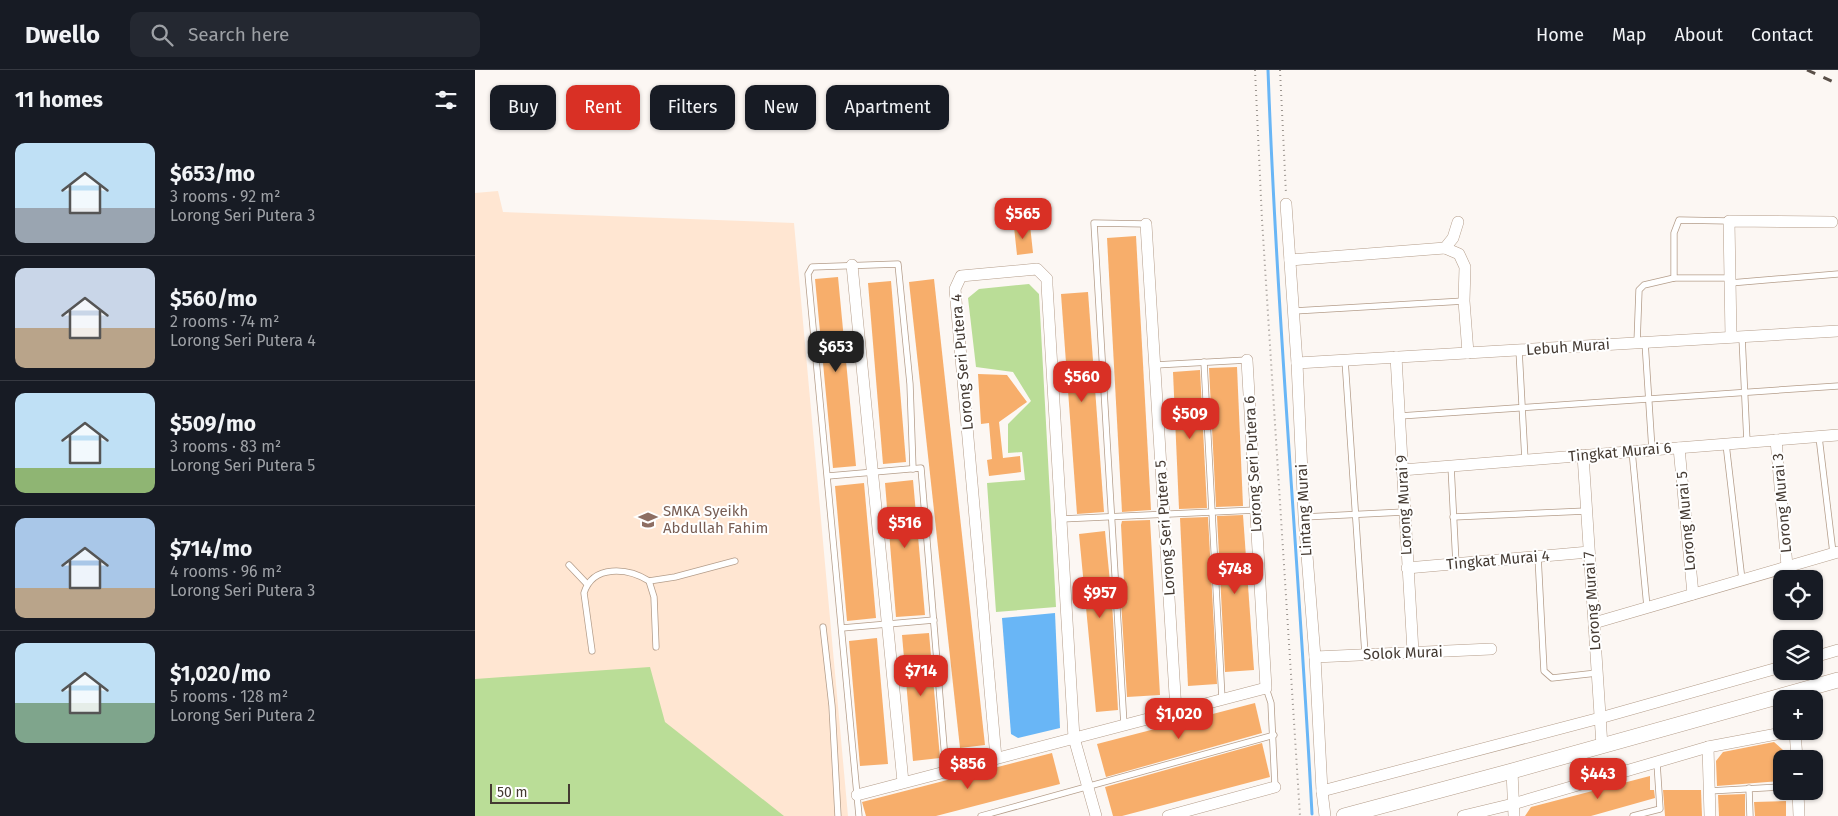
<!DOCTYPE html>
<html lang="en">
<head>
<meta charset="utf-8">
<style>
	:root { --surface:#171b24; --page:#242831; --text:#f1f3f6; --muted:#9ea1a6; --line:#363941; --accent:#d93025 }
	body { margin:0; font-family:"Fira Sans",sans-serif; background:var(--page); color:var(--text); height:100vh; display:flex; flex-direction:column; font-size:19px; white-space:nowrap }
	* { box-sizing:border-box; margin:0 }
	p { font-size:16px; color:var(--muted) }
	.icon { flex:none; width:28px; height:28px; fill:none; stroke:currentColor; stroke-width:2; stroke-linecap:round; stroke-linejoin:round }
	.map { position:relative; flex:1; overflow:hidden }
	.drawer { display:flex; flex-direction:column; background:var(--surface); width:475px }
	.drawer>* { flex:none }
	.top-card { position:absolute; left:15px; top:15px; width:475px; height:45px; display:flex; gap:10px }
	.buttons { position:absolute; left:1298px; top:500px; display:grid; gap:10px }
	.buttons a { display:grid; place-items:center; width:50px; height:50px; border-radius:10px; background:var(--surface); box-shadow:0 1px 4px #0004; font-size:25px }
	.scale { position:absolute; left:15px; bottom:12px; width:80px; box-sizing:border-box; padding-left:5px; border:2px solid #443a32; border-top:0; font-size:14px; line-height:18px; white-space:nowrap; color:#443a32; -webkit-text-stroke:4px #fff; paint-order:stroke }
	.price { position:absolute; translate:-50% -42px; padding:0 11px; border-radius:10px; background:var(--accent); color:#fff; font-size:16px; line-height:32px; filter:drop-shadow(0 1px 2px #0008) }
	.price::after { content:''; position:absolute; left:50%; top:30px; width:15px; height:11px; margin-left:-8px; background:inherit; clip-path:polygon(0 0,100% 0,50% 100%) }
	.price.current { background:#222; color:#fff }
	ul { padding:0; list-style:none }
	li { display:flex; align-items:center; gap:15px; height:125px; padding:0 15px }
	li+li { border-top:1px solid var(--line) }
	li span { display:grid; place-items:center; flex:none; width:140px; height:100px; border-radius:10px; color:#555 }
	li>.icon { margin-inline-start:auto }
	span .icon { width:60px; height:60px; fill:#fffc; stroke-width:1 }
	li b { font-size:21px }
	h2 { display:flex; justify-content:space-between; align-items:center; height:60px; padding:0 15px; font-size:21px }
	.pill { padding:0 18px; border-radius:10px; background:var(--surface); box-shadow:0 1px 4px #0004; font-size:18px; line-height:45px }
	.pill.current { background:var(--accent); color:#fff }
	header { display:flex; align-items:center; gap:30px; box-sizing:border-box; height:70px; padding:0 25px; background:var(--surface); border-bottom:1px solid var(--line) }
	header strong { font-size:24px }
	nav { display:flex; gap:28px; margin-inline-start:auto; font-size:18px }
	.search { width:350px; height:45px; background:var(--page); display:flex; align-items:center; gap:12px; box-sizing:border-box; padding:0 18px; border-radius:10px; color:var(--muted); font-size:19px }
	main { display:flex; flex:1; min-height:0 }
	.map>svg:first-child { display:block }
</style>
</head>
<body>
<header>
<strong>Dwello</strong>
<div class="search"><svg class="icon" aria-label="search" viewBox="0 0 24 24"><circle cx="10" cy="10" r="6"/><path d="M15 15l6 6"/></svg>Search here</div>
<nav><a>Home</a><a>Map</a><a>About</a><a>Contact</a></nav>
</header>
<main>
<section class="drawer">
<h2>11 homes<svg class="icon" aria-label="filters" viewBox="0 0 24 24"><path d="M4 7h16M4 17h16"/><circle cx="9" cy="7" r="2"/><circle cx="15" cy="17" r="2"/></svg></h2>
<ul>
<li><span style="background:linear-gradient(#bfe0f5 65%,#9aa5b1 0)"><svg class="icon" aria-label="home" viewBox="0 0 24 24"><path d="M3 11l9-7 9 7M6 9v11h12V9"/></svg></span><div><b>$653/mo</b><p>3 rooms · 92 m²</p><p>Lorong Seri Putera 3</p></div></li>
<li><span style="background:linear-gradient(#c9d6e8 60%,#b9a48a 0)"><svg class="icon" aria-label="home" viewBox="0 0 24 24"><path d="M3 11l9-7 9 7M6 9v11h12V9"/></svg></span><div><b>$560/mo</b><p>2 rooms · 74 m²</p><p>Lorong Seri Putera 4</p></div></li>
<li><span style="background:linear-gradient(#bfe0f5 75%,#8fb573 0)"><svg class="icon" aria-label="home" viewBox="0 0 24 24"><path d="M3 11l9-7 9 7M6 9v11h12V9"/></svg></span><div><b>$509/mo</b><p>3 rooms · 83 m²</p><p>Lorong Seri Putera 5</p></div></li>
<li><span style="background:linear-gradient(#a9c7e8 70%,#b9a48a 0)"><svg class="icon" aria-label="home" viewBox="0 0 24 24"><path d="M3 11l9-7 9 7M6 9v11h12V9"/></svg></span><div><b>$714/mo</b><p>4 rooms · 96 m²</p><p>Lorong Seri Putera 3</p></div></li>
<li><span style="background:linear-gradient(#bfe0f5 60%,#7fa58c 0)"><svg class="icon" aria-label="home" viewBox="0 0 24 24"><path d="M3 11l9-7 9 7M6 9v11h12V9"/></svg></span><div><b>$1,020/mo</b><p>5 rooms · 128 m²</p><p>Lorong Seri Putera 2</p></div></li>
</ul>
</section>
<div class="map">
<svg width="1363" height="746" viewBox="0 0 1363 746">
	<rect width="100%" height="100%" fill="#fcf7f3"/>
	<polygon fill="#ffe6d2" points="23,121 28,142 319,153 373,746 0,746 0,123"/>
	<g fill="#badd97">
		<polygon points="554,214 564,224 581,537 521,542 512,413 550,410 547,382 533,383 533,354 556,331 538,302 501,297 493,228 504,219"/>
		<polygon points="175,597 190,652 309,746 0,746 0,609"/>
	</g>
	<polygon fill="#69b6f6" points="580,543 585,658 543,668 536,664 527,548"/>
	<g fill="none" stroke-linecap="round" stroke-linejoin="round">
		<path stroke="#69b6f6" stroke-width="3" d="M793,0C802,248 824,496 837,744"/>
	</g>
	<g fill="#f7ae6b">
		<polygon points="555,155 558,183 542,185 539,157"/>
		<polygon points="661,166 676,440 647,442 632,168"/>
		<polygon points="363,207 381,396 358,398 340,209"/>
		<polygon points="459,209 510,675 485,678 434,212"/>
		<polygon points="416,211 431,392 408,394 393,213"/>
		<polygon points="613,222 629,442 602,444 586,224"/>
		<polygon points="762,297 768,436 741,437 734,298"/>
		<polygon points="725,300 732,438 704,439 698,302"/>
		<polygon points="503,304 532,305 552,332 524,352 528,388 545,386 546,402 514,406 512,390 517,389 514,353 506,354"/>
		<polygon points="438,410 450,545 421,547 410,413"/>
		<polygon points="389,413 401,548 372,551 360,416"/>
		<polygon points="768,445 779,600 750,602 742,446"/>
		<polygon points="733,447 742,614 713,616 705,448"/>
		<polygon points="675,450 685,625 652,627 646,531 650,531 646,455 647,451"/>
		<polygon points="630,461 637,532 643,640 621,642 604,464"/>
		<polygon points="454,563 465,688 438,691 427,565"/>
		<polygon points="402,568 413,694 385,696 374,571"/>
		<polygon points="780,633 787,663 631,707 622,674"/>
		<polygon points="1299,672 1308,680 1309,689 1306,689 1306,711 1242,716 1241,691 1248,682"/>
		<polygon points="787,673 795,707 647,746 638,746 630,717"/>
		<polygon points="577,683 585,714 461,746 391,746 387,732"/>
		<polygon points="1175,706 1175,720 1179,720 1180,728 1116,746 1050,746 1056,737"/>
		<polygon points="1188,720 1226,720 1227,746 1190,746"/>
		<polygon points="1270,724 1270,746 1244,746 1243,725"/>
		<polygon points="1311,731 1311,746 1280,746 1279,732"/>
	</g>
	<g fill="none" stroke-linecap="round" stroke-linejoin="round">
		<g stroke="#b49d8a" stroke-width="7">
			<g id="lane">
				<polyline points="1199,208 1255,208"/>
				<polyline points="1255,213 1363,204"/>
				<polyline points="819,241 989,231"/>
				<polyline points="1267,267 1272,372"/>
				<polyline points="1170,272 1177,380"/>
				<polyline points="1162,273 1164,220 1169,215 1199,208 1199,163 1204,150 1254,151"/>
				<polyline points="1044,280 1050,390"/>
				<polyline points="870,290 890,584"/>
				<polyline points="729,292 747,629"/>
				<polyline points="680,295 772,290"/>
				<polyline points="925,346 1363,316"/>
				<polyline points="1344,367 1358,483"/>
				<polyline points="1251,374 1267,510"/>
				<polyline points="1157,381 1172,537"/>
				<polyline points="976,396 981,494"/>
				<polyline points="353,406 446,398 471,701"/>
				<polyline points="829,447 929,442"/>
				<polyline points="978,447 1111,441"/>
				<polyline points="586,449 781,440"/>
				<polyline points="1063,486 1069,601 1077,608 1122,603"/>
				<polyline points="94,495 112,514"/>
				<polyline points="174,511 200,507 260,491"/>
				<polyline points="348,557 357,636 363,746"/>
				<polyline points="367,558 459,550"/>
				<path d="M117,581L109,523C118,494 153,498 174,511L179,527L181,577"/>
				<polyline points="791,618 796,633 800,717"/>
				<polyline points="649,655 619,153 671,154"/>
				<polyline points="1274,718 1275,746"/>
				<polyline points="1234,721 1306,717"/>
				<polyline points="384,746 333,204 337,197 423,194 435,314 438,399"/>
				<polyline points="506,746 799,665"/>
				<polyline points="1158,746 1185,739 1182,693"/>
			</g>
		</g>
		<g stroke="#b49d8a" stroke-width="12">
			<g id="street">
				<polyline points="811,134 822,293 829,447 840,587 847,721 850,746"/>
				<polyline points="671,154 701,641"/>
				<polyline points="970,178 984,184 990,197 989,231 993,283"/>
				<polyline points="815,190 970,178 978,168 983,152"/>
				<polyline points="377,195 428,712"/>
				<polyline points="1256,267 1254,151 1357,152"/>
				<polyline points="921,287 938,582"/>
				<polyline points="822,293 1363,261"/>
				<polyline points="1301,370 1312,496"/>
				<polyline points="1204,378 1218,524"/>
				<polyline points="1108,385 1127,676"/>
				<polyline points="927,400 1363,365"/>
				<polyline points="932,498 1114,482"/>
				<polyline points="1119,553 1363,482"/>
				<polyline points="840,587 1016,579"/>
				<polyline points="1339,587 1363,580"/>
				<polyline points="1320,661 1322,689"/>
				<polyline points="1233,677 1235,746"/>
				<polyline points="521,688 480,219 486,206 562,199 572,209 572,215 599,668 621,746"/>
				<polyline points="1037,701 1039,746"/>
				<polyline points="847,721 1125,648 1306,597"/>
				<polyline points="1323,721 1324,746"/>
				<polyline points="382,725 791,618 772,290"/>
				<polyline points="693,746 800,717"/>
				<polyline points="988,746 1038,734 1233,677 1317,661"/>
			</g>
		</g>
		<g stroke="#b49d8a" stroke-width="16">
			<polyline id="secondary" points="869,746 1037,701 1363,610"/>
		</g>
		<g stroke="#9b948e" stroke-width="2" stroke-dasharray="1 4" stroke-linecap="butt">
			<polyline points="780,0 787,150 825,746"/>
			<polyline points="805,0 811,124"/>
		</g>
		<use href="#lane" stroke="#fff" stroke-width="5.5"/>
		<use href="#street" stroke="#fff" stroke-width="11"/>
		<use href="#secondary" stroke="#fff" stroke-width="15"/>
		<polyline stroke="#594f48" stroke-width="3" stroke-dasharray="9 9" stroke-linecap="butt" points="1332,0 1363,14"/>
	</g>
	<defs>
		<g id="school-bare" transform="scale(1.5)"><path d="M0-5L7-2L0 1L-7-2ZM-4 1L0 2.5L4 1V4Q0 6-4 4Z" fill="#8d6e63" stroke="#fff" stroke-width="2.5" paint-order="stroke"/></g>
	</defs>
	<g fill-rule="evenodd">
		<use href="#school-bare" x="173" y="450"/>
	</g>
	<g text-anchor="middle" stroke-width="4" stroke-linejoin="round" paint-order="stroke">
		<g font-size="15" fill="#443a32" stroke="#fff">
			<text transform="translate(1093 277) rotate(-4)" y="5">Lebuh Murai</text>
			<text transform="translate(487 292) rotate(-95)" y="5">Lorong Seri Putera 4</text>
			<text transform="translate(1145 382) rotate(-5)" y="5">Tingkat Murai 6</text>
			<text transform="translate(778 394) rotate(-93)" y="5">Lorong Seri Putera 6</text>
			<text transform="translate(1307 433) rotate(-95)" y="5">Lorong Murai 3</text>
			<text transform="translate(929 435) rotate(-93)" y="5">Lorong Murai 9</text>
			<text transform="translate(829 440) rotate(-93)" y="5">Lintang Murai</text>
			<text transform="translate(1211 451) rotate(-95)" y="5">Lorong Murai 5</text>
			<text transform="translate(690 458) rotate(-94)" y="5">Lorong Seri Putera 5</text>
			<text transform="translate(1023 490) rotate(-5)" y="5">Tingkat Murai 4</text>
			<text transform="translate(1117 531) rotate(-94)" y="5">Lorong Murai 7</text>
			<text transform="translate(928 583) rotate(-2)" y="5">Solok Murai</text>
		</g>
		<g font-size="15" fill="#785e54" stroke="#fff" text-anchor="start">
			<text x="188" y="446">SMKA Syeikh<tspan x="188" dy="17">Abdullah Fahim</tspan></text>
		</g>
	</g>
</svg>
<div class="buttons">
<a><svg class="icon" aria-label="locate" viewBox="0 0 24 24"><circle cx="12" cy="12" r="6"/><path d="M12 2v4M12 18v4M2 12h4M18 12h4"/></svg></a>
<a><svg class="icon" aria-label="layers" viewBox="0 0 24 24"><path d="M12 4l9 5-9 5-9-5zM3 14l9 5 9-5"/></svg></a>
<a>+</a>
<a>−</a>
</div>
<div class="scale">50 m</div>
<b class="price" style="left:548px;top:170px">$565</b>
<b class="price current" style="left:361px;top:303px">$653</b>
<b class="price" style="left:607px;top:333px">$560</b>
<b class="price" style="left:715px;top:370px">$509</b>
<b class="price" style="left:430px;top:479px">$516</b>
<b class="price" style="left:760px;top:525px">$748</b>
<b class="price" style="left:625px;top:549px">$957</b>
<b class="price" style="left:446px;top:627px">$714</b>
<b class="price" style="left:704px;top:670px">$1,020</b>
<b class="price" style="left:493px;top:720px">$856</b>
<b class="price" style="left:1123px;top:730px">$443</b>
<div class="top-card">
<a class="pill">Buy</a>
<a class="pill current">Rent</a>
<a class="pill">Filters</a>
<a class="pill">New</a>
<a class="pill">Apartment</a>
</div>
</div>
</main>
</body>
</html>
